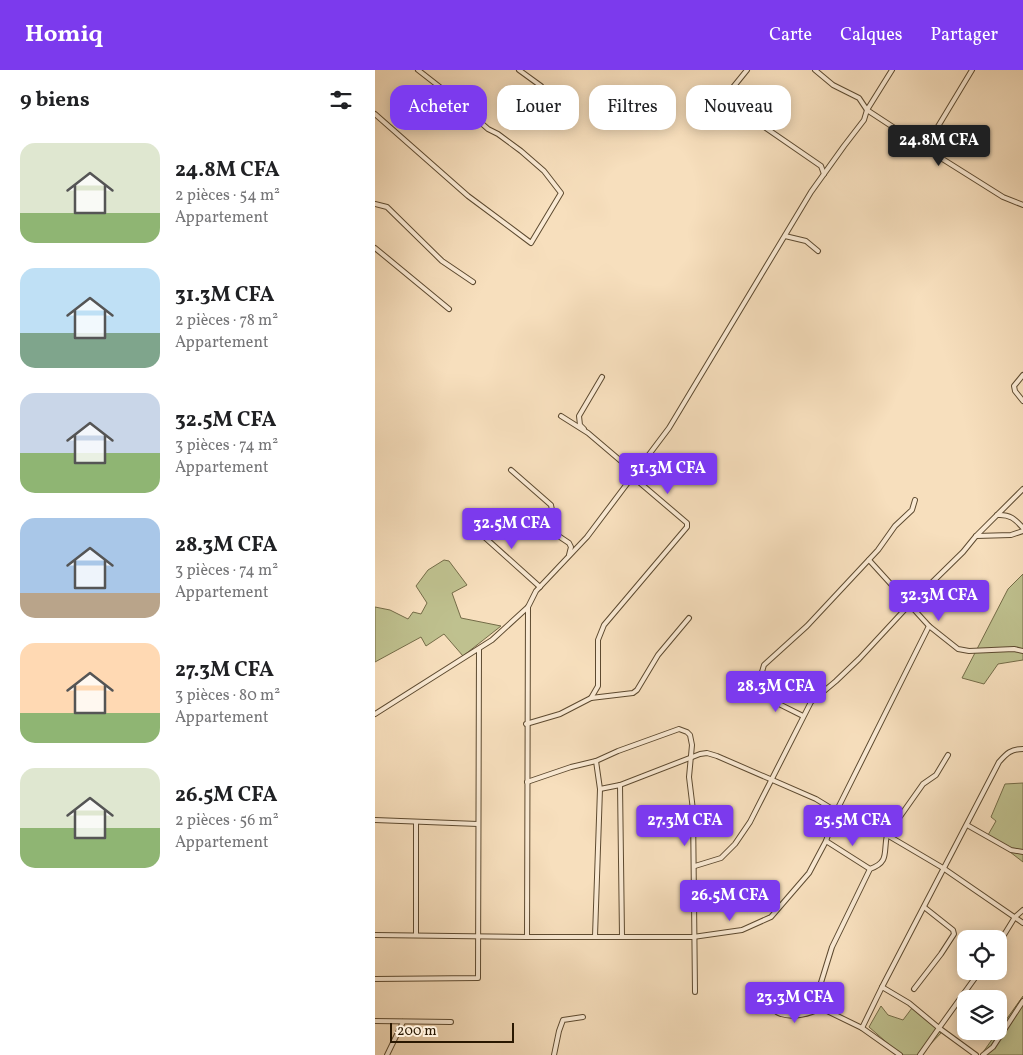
<!DOCTYPE html>
<html lang="fr">
<head>
<meta charset="utf-8">
<style>
	:root { --surface:#fff; --page:#f6f6f6; --text:#202124; --muted:#757577; --accent:#7c3aed }
	body { margin:0; font-family:Vollkorn,serif; background:var(--page); color:var(--text); height:100vh; display:flex; flex-direction:column; font-size:19px; white-space:nowrap }
	* { box-sizing:border-box; margin:0 }
	p { font-size:16px; color:var(--muted) }
	.icon { flex:none; width:28px; height:28px; fill:none; stroke:currentColor; stroke-width:2; stroke-linecap:round; stroke-linejoin:round }
	.map { position:relative; flex:1; overflow:hidden }
	.drawer { display:flex; flex-direction:column; background:var(--surface); width:375px }
	.drawer>* { flex:none }
	.hud { position:absolute; left:15px; top:15px; width:475px; height:45px; display:flex; gap:10px }
	.buttons { position:absolute; left:582px; top:860px; display:grid; gap:10px }
	.buttons a { display:grid; place-items:center; width:50px; height:50px; border-radius:10px; background:var(--surface); box-shadow:0 2px 12px #0003; font-size:25px }
	.scale { position:absolute; left:15px; bottom:12px; width:124px; box-sizing:border-box; padding-left:5px; border:2px solid #2a1801; border-top:0; font-size:14px; line-height:18px; white-space:nowrap; color:#2a1801; -webkit-text-stroke:4px #faead4; paint-order:stroke }
	.price { position:absolute; translate:-50% -42px; padding:0 11px; border-radius:5px; background:var(--accent); color:#fff; font-size:16px; line-height:32px; filter:drop-shadow(0 1px 2px #0008) }
	.price::after { content:''; position:absolute; left:50%; top:30px; width:15px; height:11px; margin-left:-8px; background:inherit; clip-path:polygon(0 0,100% 0,50% 100%) }
	.price.selected { background:#222; color:#fff }
	ul { padding:0; list-style:none }
	li { display:flex; align-items:center; gap:15px; height:125px; padding:0 20px }
	li span { display:grid; place-items:center; flex:none; width:140px; height:100px; border-radius:15px; color:#555 }
	li>.icon { margin-inline-start:auto }
	span .icon { width:60px; height:60px; fill:#fffc; stroke-width:1 }
	li b { font-size:21px }
	h2 { display:flex; justify-content:space-between; align-items:center; height:60px; padding:0 20px; font-size:21px }
	.tag { padding:0 18px; border-radius:15px; background:var(--surface); box-shadow:0 2px 12px #0003; font-size:18px; line-height:45px }
	.tag.selected { background:var(--accent); color:#fff }
	header { display:flex; align-items:center; gap:30px; box-sizing:border-box; height:70px; padding:0 25px; background:var(--accent); color:#fff }
	header strong { font-size:24px }
	nav { display:flex; gap:28px; margin-inline-start:auto; font-size:18px }
	main { display:flex; flex:1; min-height:0 }
	.map>svg:first-child { display:block }
</style>
</head>
<body>
<header>
<strong>Homiq</strong>
<nav><a>Carte</a><a>Calques</a><a>Partager</a></nav>
</header>
<main>
<section class="drawer">
<h2>9 biens<svg class="icon" aria-label="filters" viewBox="0 0 24 24"><path d="M4 7h16M4 17h16"/><circle cx="9" cy="7" r="2"/><circle cx="15" cy="17" r="2"/></svg></h2>
<ul>
<li><span style="background:linear-gradient(#dfe7d0 70%,#8fb573 0)"><svg class="icon" aria-label="home" viewBox="0 0 24 24"><path d="M3 11l9-7 9 7M6 9v11h12V9"/></svg></span><div><b>24.8M CFA</b><p>2 pièces · 54 m²</p><p>Appartement</p></div></li>
<li><span style="background:linear-gradient(#bfe0f5 65%,#7fa58c 0)"><svg class="icon" aria-label="home" viewBox="0 0 24 24"><path d="M3 11l9-7 9 7M6 9v11h12V9"/></svg></span><div><b>31.3M CFA</b><p>2 pièces · 78 m²</p><p>Appartement</p></div></li>
<li><span style="background:linear-gradient(#c9d6e8 60%,#8fb573 0)"><svg class="icon" aria-label="home" viewBox="0 0 24 24"><path d="M3 11l9-7 9 7M6 9v11h12V9"/></svg></span><div><b>32.5M CFA</b><p>3 pièces · 74 m²</p><p>Appartement</p></div></li>
<li><span style="background:linear-gradient(#a9c7e8 75%,#b9a48a 0)"><svg class="icon" aria-label="home" viewBox="0 0 24 24"><path d="M3 11l9-7 9 7M6 9v11h12V9"/></svg></span><div><b>28.3M CFA</b><p>3 pièces · 74 m²</p><p>Appartement</p></div></li>
<li><span style="background:linear-gradient(#ffd9b3 70%,#8fb573 0)"><svg class="icon" aria-label="home" viewBox="0 0 24 24"><path d="M3 11l9-7 9 7M6 9v11h12V9"/></svg></span><div><b>27.3M CFA</b><p>3 pièces · 80 m²</p><p>Appartement</p></div></li>
<li><span style="background:linear-gradient(#dfe7d0 60%,#8fb573 0)"><svg class="icon" aria-label="home" viewBox="0 0 24 24"><path d="M3 11l9-7 9 7M6 9v11h12V9"/></svg></span><div><b>26.5M CFA</b><p>2 pièces · 56 m²</p><p>Appartement</p></div></li>
</ul>
</section>
<div class="map">
<svg width="648" height="985" viewBox="0 0 648 985">
	<rect width="100%" height="100%" fill="#f7dfbd"/>
	<filter id="stains"><feTurbulence type="fractalNoise" baseFrequency=".004" numOctaves="4"/><feColorMatrix values="0 0 0 0 .2 0 0 0 0 .09 0 0 0 0 .02 0 0 0 .5 -.17"/></filter>
	<radialGradient id="worn" r=".72"><stop offset=".6" stop-color="#630" stop-opacity="0"/><stop offset="1" stop-color="#630" stop-opacity=".3"/></radialGradient>
	<g fill="#bfc18f" stroke="#746c48">
		<polygon points="69,490 74,491 92,515 77,523 86,548 126,556 88,586 69,564 51,576 46,567 0,592 0,537 15,540 33,549 38,542 46,544 52,533 41,516 53,500"/>
		<polygon points="648,504 648,590 623,594 609,614 587,608 633,519"/>
		<polygon points="648,713 648,792 613,765 621,751 616,747 630,714"/>
		<polygon points="648,926 648,985 606,985"/>
		<polygon points="506,936 513,945 528,950 537,938 568,961 545,985 526,985 494,957"/>
	</g>
	<g fill="none" stroke-linecap="round" stroke-linejoin="round">
		<g stroke="#5d4a30" stroke-width="6">
			<g id="minor">
				<polyline points="144,0 166,16"/>
				<polyline points="372,0 355,21 353,32 446,96 449,104"/>
				<polyline points="440,0 458,15 484,28 492,40 550,78 628,127 648,135"/>
				<polyline points="0,44 93,126 156,173 186,123 169,101 146,81 123,64 113,59 70,21 43,0"/>
				<polyline points="550,78 597,0"/>
				<polyline points="0,134 12,137 67,191 98,212"/>
				<polyline points="410,166 431,171 443,181"/>
				<polyline points="0,178 74,239"/>
				<polyline points="648,305 639,316 640,321 648,331"/>
				<polyline points="186,346 213,363 260,403"/>
				<polyline points="209,359 205,355 204,346 227,307"/>
				<polyline points="136,400 176,435 182,465 194,473 196,477 194,485"/>
				<path d="M622,445C635,444 640,449 648,458"/>
				<polyline points="97,456 165,517"/>
				<polyline points="601,466 636,465 648,461"/>
				<polyline points="494,490 554,556 583,579 594,581 639,579 648,581"/>
				<polyline points="216,628 258,623 262,620 283,585 314,548"/>
				<polyline points="0,644 117,570 153,537 161,521 212,467 294,358 436,122 469,76 489,50 492,40 517,0"/>
				<polyline points="428,646 382,623 382,619 389,595 432,556 503,480 520,456 537,440 540,430"/>
				<polyline points="151,654 185,644 216,628 223,616 223,570 229,555 312,457 312,453 258,407"/>
				<polyline points="152,712 196,697 221,691 243,681 304,659 312,662 315,665 317,675 314,707 318,740 320,922"/>
				<polyline points="245,715 247,866"/>
				<polyline points="225,719 245,715 325,684 332,683 342,686 441,729 472,748 512,765 568,798 648,853"/>
				<polyline points="0,750 103,754"/>
				<polyline points="592,755 636,780 648,782"/>
				<polyline points="451,771 495,799"/>
				<polyline points="320,796 346,788 360,774 375,752 436,632 461,611 484,589 535,534 588,482 601,466 648,419"/>
				<polyline points="0,865 152,867 318,867 367,860 396,847 434,803 451,771 461,742 554,556"/>
				<polyline points="41,865 41,753"/>
				<polyline points="220,866 225,719 221,691"/>
				<polyline points="152,867 153,537"/>
				<polyline points="624,873 640,847 648,840"/>
				<polyline points="0,909 103,908 104,579"/>
				<polyline points="507,917 534,933 564,958 605,901"/>
				<polyline points="539,919 566,884 579,864 578,860 549,837"/>
				<path d="M395,937C398,939 402,943 406,944C418,948 435,944 446,938"/>
				<polyline points="0,951 76,952"/>
				<path d="M487,958L507,917L624,692C632,683 636,679 648,679"/>
				<polyline points="12,985 28,952"/>
				<polyline points="179,985 184,961 188,950 208,947"/>
				<path d="M525,985L487,958L446,938L443,934L444,919L457,877L495,799C515,792 508,782 512,765L548,714L561,705L573,685"/>
				<polyline points="545,985 564,958 601,985"/>
				<polyline points="608,985 618,977 648,931"/>
			</g>
		</g>
		<use href="#minor" stroke="#faead4" stroke-width="4"/>
	</g>
	<rect width="100%" height="100%" filter="url(#stains)"/>
	<rect width="100%" height="100%" fill="url(#worn)"/>
</svg>
<div class="buttons">
<a><svg class="icon" aria-label="locate" viewBox="0 0 24 24"><circle cx="12" cy="12" r="6"/><path d="M12 2v4M12 18v4M2 12h4M18 12h4"/></svg></a>
<a><svg class="icon" aria-label="layers" viewBox="0 0 24 24"><path d="M12 4l9 5-9 5-9-5zM3 14l9 5 9-5"/></svg></a>
</div>
<div class="scale">200 m</div>
<b class="price selected" style="left:564px;top:97px">24.8M CFA</b>
<b class="price" style="left:293px;top:425px">31.3M CFA</b>
<b class="price" style="left:137px;top:480px">32.5M CFA</b>
<b class="price" style="left:564px;top:552px">32.3M CFA</b>
<b class="price" style="left:401px;top:643px">28.3M CFA</b>
<b class="price" style="left:310px;top:777px">27.3M CFA</b>
<b class="price" style="left:478px;top:777px">25.5M CFA</b>
<b class="price" style="left:355px;top:852px">26.5M CFA</b>
<b class="price" style="left:420px;top:954px">23.3M CFA</b>
<div class="hud">
<a class="tag selected">Acheter</a>
<a class="tag">Louer</a>
<a class="tag">Filtres</a>
<a class="tag">Nouveau</a>
</div>
</div>
</main>
</body>
</html>
